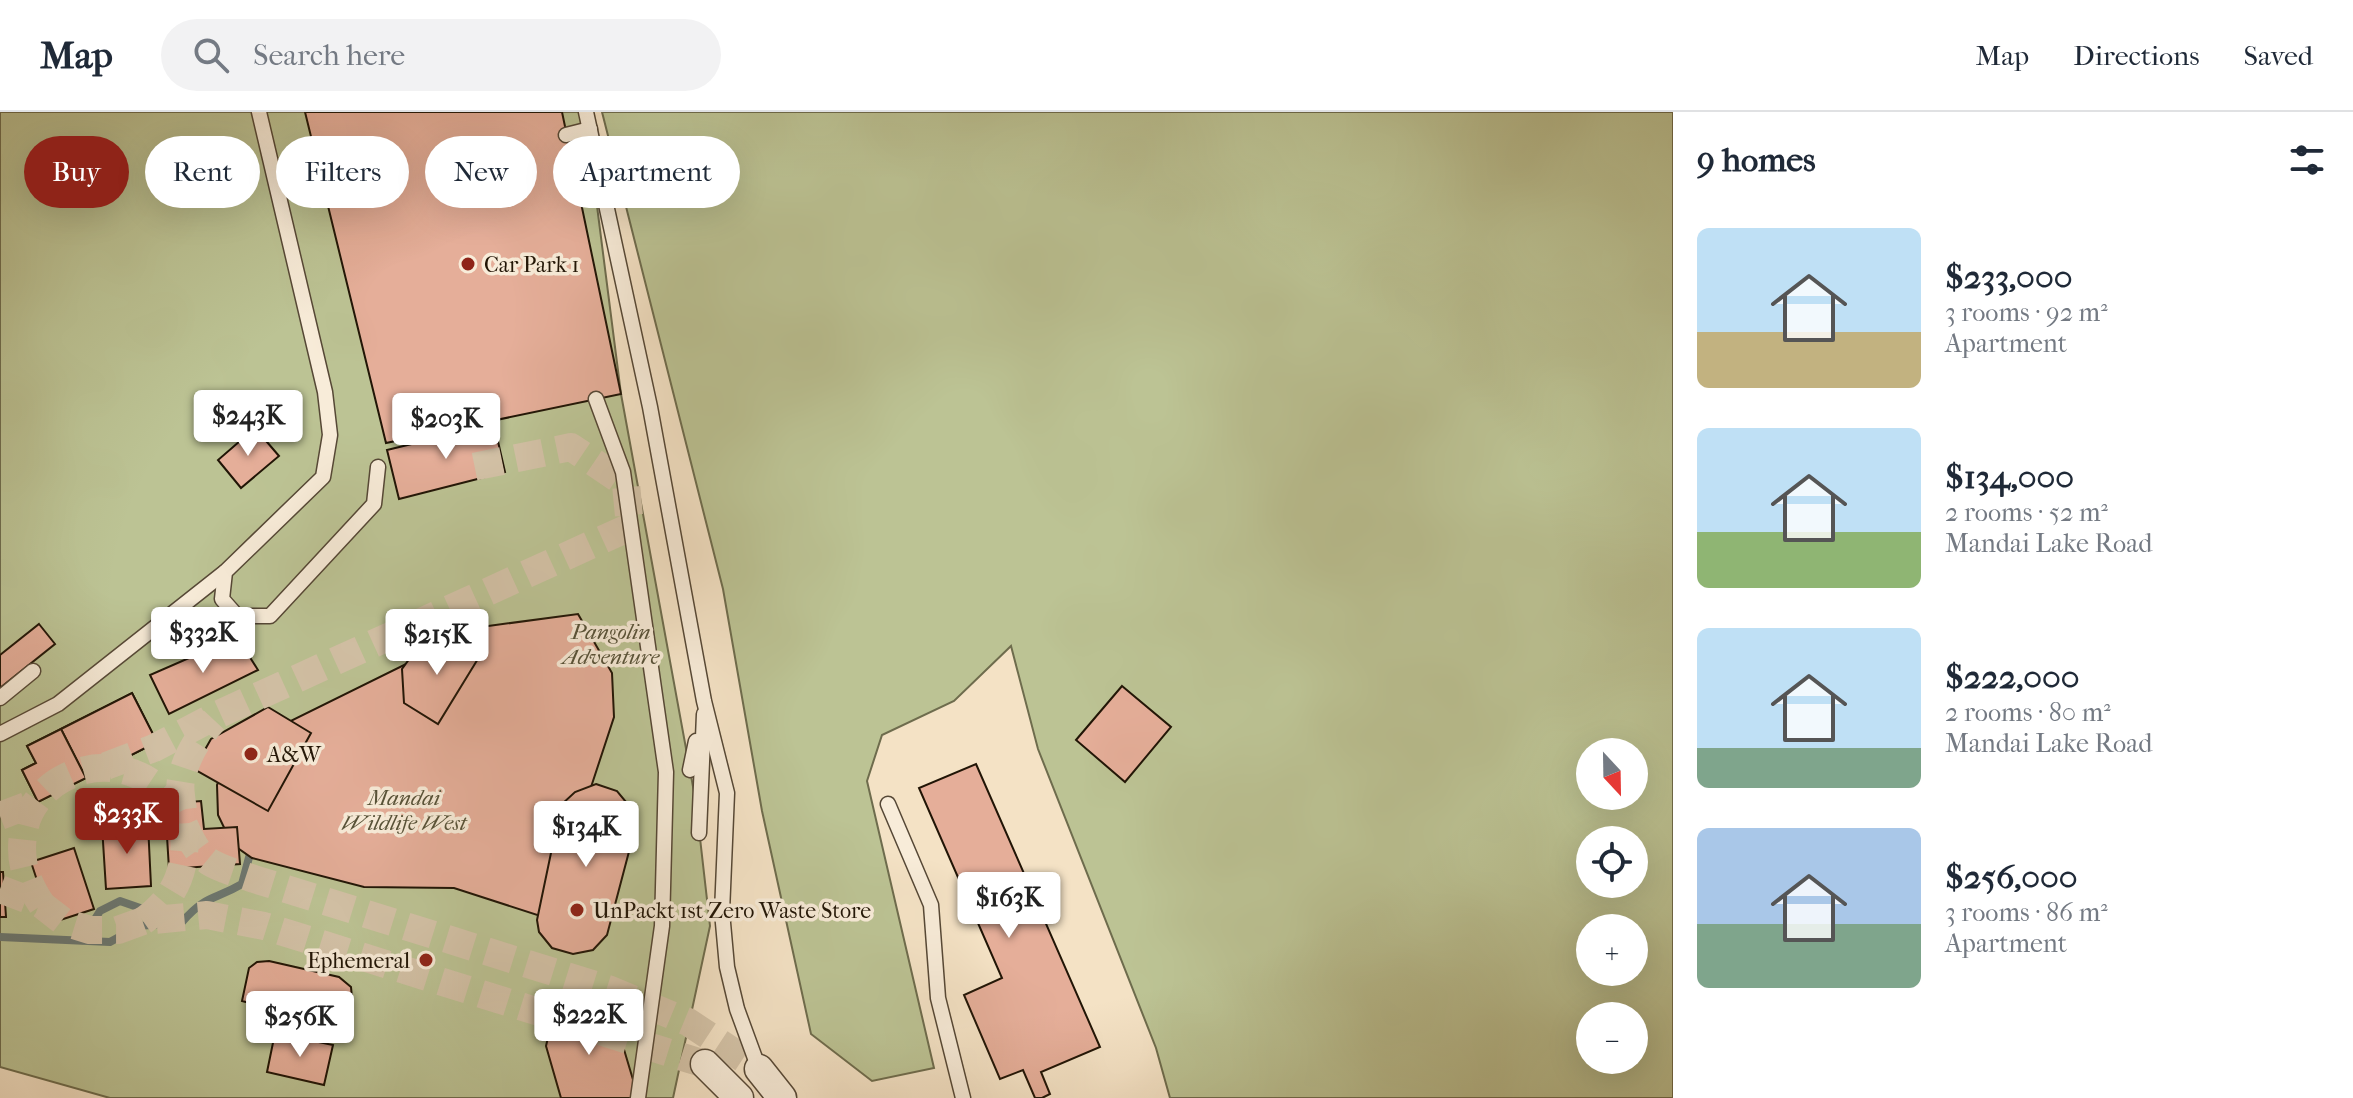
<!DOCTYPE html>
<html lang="en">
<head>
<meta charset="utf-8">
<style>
	:root { --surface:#fff; --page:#f2f2f3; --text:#1f2937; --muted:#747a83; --line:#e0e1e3; --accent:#8f2418 }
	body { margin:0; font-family:"IM FELL French Canon",serif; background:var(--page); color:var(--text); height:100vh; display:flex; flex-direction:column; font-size:30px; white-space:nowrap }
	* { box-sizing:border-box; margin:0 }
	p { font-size:26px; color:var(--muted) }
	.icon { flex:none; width:44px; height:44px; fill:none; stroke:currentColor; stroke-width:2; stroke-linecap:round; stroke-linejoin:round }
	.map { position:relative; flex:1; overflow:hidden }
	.drawer { display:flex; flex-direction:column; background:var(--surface); width:680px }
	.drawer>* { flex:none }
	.top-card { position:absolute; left:24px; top:24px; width:760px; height:72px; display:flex; gap:16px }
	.needle { width:52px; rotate:158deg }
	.controls { position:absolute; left:1576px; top:626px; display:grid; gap:16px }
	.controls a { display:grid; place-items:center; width:72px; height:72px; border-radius:50%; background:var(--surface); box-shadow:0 8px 32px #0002; font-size:40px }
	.price { position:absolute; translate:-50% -68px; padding:0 18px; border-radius:8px; background:#fff; color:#222; font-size:26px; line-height:52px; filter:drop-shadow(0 2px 4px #0008) }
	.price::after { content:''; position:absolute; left:50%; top:48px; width:24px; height:18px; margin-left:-12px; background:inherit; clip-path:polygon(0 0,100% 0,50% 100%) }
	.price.selected { background:var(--accent); color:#fff }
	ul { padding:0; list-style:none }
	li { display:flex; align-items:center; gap:24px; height:200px; padding:0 24px }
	li span { display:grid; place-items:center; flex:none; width:224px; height:160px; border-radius:12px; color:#555 }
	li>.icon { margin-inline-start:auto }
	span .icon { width:96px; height:96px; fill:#fffc; stroke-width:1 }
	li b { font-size:34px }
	h2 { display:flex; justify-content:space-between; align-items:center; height:96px; padding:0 24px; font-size:34px }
	.pill { padding:0 28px; border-radius:36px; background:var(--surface); box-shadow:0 8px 32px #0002; font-size:28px; line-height:72px }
	.pill.selected { background:var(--accent); color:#fff }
	header { display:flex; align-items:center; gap:48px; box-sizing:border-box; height:112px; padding:0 40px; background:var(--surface); border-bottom:2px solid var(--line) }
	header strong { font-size:38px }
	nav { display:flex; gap:44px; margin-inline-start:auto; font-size:28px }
	.search { width:560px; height:72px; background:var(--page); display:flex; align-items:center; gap:20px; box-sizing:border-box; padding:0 28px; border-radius:44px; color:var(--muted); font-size:30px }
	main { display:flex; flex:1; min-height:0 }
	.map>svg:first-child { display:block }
</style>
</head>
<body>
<header>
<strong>Map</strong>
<div class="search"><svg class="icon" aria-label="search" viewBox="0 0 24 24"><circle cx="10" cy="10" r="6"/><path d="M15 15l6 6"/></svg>Search here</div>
<nav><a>Map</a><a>Directions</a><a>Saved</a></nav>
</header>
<main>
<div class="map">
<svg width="1673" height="986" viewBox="0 0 1673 986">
	<rect width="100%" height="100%" fill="#f4e2c5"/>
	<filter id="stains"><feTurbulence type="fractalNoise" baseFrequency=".0025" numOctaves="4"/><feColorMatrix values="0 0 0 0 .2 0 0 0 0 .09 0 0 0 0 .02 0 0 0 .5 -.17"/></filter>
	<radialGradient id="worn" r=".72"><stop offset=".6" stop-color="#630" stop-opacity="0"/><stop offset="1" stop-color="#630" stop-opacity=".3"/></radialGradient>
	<g fill="#bcc394" stroke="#6e6c4d" stroke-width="2" fill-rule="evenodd">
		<polygon points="0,0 585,0 621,282 696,691 710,814 673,986 110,986 0,955"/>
		<path d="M602,0H1673V986H1170L1156,936L1038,637L1011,534L954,589L882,623L867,669L934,956L872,969L811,922L762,699L723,477ZM1590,640H1634V684H1590ZM1590,728H1634V772H1590ZM1590,816H1634V860H1590ZM1590,904H1634V948H1590Z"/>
	</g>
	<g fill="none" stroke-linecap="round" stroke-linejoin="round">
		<g stroke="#6c7973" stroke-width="8">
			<path d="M0,825L110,830L139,814L182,810C207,782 213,789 242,772L252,734"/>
			<polyline points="82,828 100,799 120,789 143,797 162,812"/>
		</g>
	</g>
	<g fill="#e5ae99" stroke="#211506" stroke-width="2">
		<polygon points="305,0 562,0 621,282 386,331"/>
		<polygon points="494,312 505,360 399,387 387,338"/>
		<polygon points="255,316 279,344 241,376 218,348"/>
		<polygon points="578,502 612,561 614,605 573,730 618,744 593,821 454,776 364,775 252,746 232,732 218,703 217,673 225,654 244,632 481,515"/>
		<polygon points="39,512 55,532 0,576 0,543"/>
		<polygon points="237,525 258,558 169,602 150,563"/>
		<polygon points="444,529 484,537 438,612 404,591 402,557 418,535"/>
		<polygon points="1122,574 1171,615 1125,670 1076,628"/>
		<polygon points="132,581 157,630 38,690 22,658 36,651 27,634"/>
		<polygon points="132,581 157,630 86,666 61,617"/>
		<polygon points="268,595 311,621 268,699 194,657 211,627"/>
		<polygon points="61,617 86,666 38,690 22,658 36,651 27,634"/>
		<polygon points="976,652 1100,935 1041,960 1050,982 1042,986 1035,986 1023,958 1000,967 964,883 1002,866 919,676"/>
		<polygon points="596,672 617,679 631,696 636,713 607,823 593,838 573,842 552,836 539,820 537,808 561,693 575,680"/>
		<polygon points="201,689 204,717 237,715 240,752 169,757 165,692"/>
		<polygon points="148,712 151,774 106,777 102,714"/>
		<polygon points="74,736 94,797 51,811 31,750"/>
		<polygon points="0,760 3,760 6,805 0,805"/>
		<polygon points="269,849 339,865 351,875 352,886 344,916 242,889 249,856 257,850"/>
		<polygon points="589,896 607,904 617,914 634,971 631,986 561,986 546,934 550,917 565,903"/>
		<polygon points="275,921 333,933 324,973 267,960"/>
	</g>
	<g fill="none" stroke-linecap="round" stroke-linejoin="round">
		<g stroke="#d4c3a8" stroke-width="28" stroke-dasharray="28 14" stroke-linecap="butt">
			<polyline points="106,654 154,636 219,602 630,415 626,372 571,335 463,357"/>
			<polyline points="0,704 34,691"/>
			<polyline points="0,777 42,793 64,810 90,818 118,818 143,809 207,803 264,814 705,952"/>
			<path d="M42,793C26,769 18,747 24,718C28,696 44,676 64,666C102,646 147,656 173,692C185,709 189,734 208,749C220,757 240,762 254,767L608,877L688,910L759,957"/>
			<path d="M143,809C184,780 188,746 183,699C182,689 179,677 181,668C186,645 198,625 214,608"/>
		</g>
		<g stroke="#564836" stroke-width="17">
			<g id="lane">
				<polyline points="259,0 325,280 330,323 323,365 225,460 222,487 237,504 270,504 374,392 378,355"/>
				<polyline points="586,0 650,295 704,589 727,681 722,800 727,855 737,897 759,957"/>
				<polyline points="566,23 590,17"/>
				<polyline points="596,287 623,360 666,660 662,814 638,986"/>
				<polyline points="0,586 33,559"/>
				<polyline points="0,622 58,592 225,460"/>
				<polyline points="690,658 696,629"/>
				<polyline points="888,692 931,793 938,886 963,986"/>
				<polyline points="699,721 704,602"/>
			</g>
		</g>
		<g stroke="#564836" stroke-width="31">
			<g id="street">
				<polyline points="705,952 739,986"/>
				<polyline points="759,957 782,986"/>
			</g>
		</g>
		<use href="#lane" stroke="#f8ecd9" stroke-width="14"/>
		<use href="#street" stroke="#f8ecd9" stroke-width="28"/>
	</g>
	<g fill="#8f2418" stroke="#f8ecd9" stroke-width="3">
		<circle cx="468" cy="152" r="8"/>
		<circle cx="251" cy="642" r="8"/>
		<circle cx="577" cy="798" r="8"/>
		<circle cx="426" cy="848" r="8"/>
	</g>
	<g text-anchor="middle" stroke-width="7" stroke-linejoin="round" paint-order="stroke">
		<g font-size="22" fill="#211506" stroke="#f8ecd9" text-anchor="start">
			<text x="484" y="160">Car Park 1</text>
			<text x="267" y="650">A&amp;W</text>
			<text x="593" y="806">UnPackt 1st Zero Waste Store</text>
			<text x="410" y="856" text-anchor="end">Ephemeral</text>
		</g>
		<g font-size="22" font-style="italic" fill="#575238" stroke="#f8ecd9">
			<text x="611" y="527">Pangolin<tspan x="611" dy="25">Adventure</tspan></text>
			<text x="404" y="693">Mandai<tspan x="404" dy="25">Wildlife West</tspan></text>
		</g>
	</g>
	<rect width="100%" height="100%" filter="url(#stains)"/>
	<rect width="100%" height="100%" fill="url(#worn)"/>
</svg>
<div class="controls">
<a><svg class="needle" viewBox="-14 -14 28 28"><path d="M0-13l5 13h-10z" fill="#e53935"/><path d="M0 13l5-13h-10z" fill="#747a83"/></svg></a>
<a><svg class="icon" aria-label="locate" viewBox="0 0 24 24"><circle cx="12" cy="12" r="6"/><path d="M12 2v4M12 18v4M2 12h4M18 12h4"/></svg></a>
<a>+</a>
<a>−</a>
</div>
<b class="price" style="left:248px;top:346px">$243K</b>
<b class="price" style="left:446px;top:349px">$203K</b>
<b class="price" style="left:203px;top:563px">$332K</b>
<b class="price" style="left:437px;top:565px">$215K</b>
<b class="price selected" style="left:127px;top:744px">$233K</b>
<b class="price" style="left:586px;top:757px">$134K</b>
<b class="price" style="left:1009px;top:828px">$163K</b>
<b class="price" style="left:589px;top:945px">$222K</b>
<b class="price" style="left:300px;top:947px">$256K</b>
<div class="top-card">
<a class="pill selected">Buy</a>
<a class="pill">Rent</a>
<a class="pill">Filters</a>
<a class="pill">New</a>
<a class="pill">Apartment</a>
</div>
</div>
<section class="drawer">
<h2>9 homes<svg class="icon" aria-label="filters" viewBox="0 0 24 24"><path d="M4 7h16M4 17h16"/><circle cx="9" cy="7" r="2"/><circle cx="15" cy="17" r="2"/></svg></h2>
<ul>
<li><span style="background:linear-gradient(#bfe0f5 65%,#c2b280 0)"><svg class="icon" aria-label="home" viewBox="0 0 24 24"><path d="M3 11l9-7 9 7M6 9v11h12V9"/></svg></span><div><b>$233,000</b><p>3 rooms · 92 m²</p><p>Apartment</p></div></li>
<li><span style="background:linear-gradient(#bfe0f5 65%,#8fb573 0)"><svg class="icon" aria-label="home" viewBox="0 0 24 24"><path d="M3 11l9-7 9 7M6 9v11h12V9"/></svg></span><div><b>$134,000</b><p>2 rooms · 52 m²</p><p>Mandai Lake Road</p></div></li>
<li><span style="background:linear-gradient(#bfe0f5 75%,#7fa58c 0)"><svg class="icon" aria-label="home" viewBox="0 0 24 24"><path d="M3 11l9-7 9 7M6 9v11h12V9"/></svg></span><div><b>$222,000</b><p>2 rooms · 80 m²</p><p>Mandai Lake Road</p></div></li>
<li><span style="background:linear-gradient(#a9c7e8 60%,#7fa58c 0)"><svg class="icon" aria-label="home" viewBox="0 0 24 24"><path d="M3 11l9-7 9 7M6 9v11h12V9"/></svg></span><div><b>$256,000</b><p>3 rooms · 86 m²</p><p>Apartment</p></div></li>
</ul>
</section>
</main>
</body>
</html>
